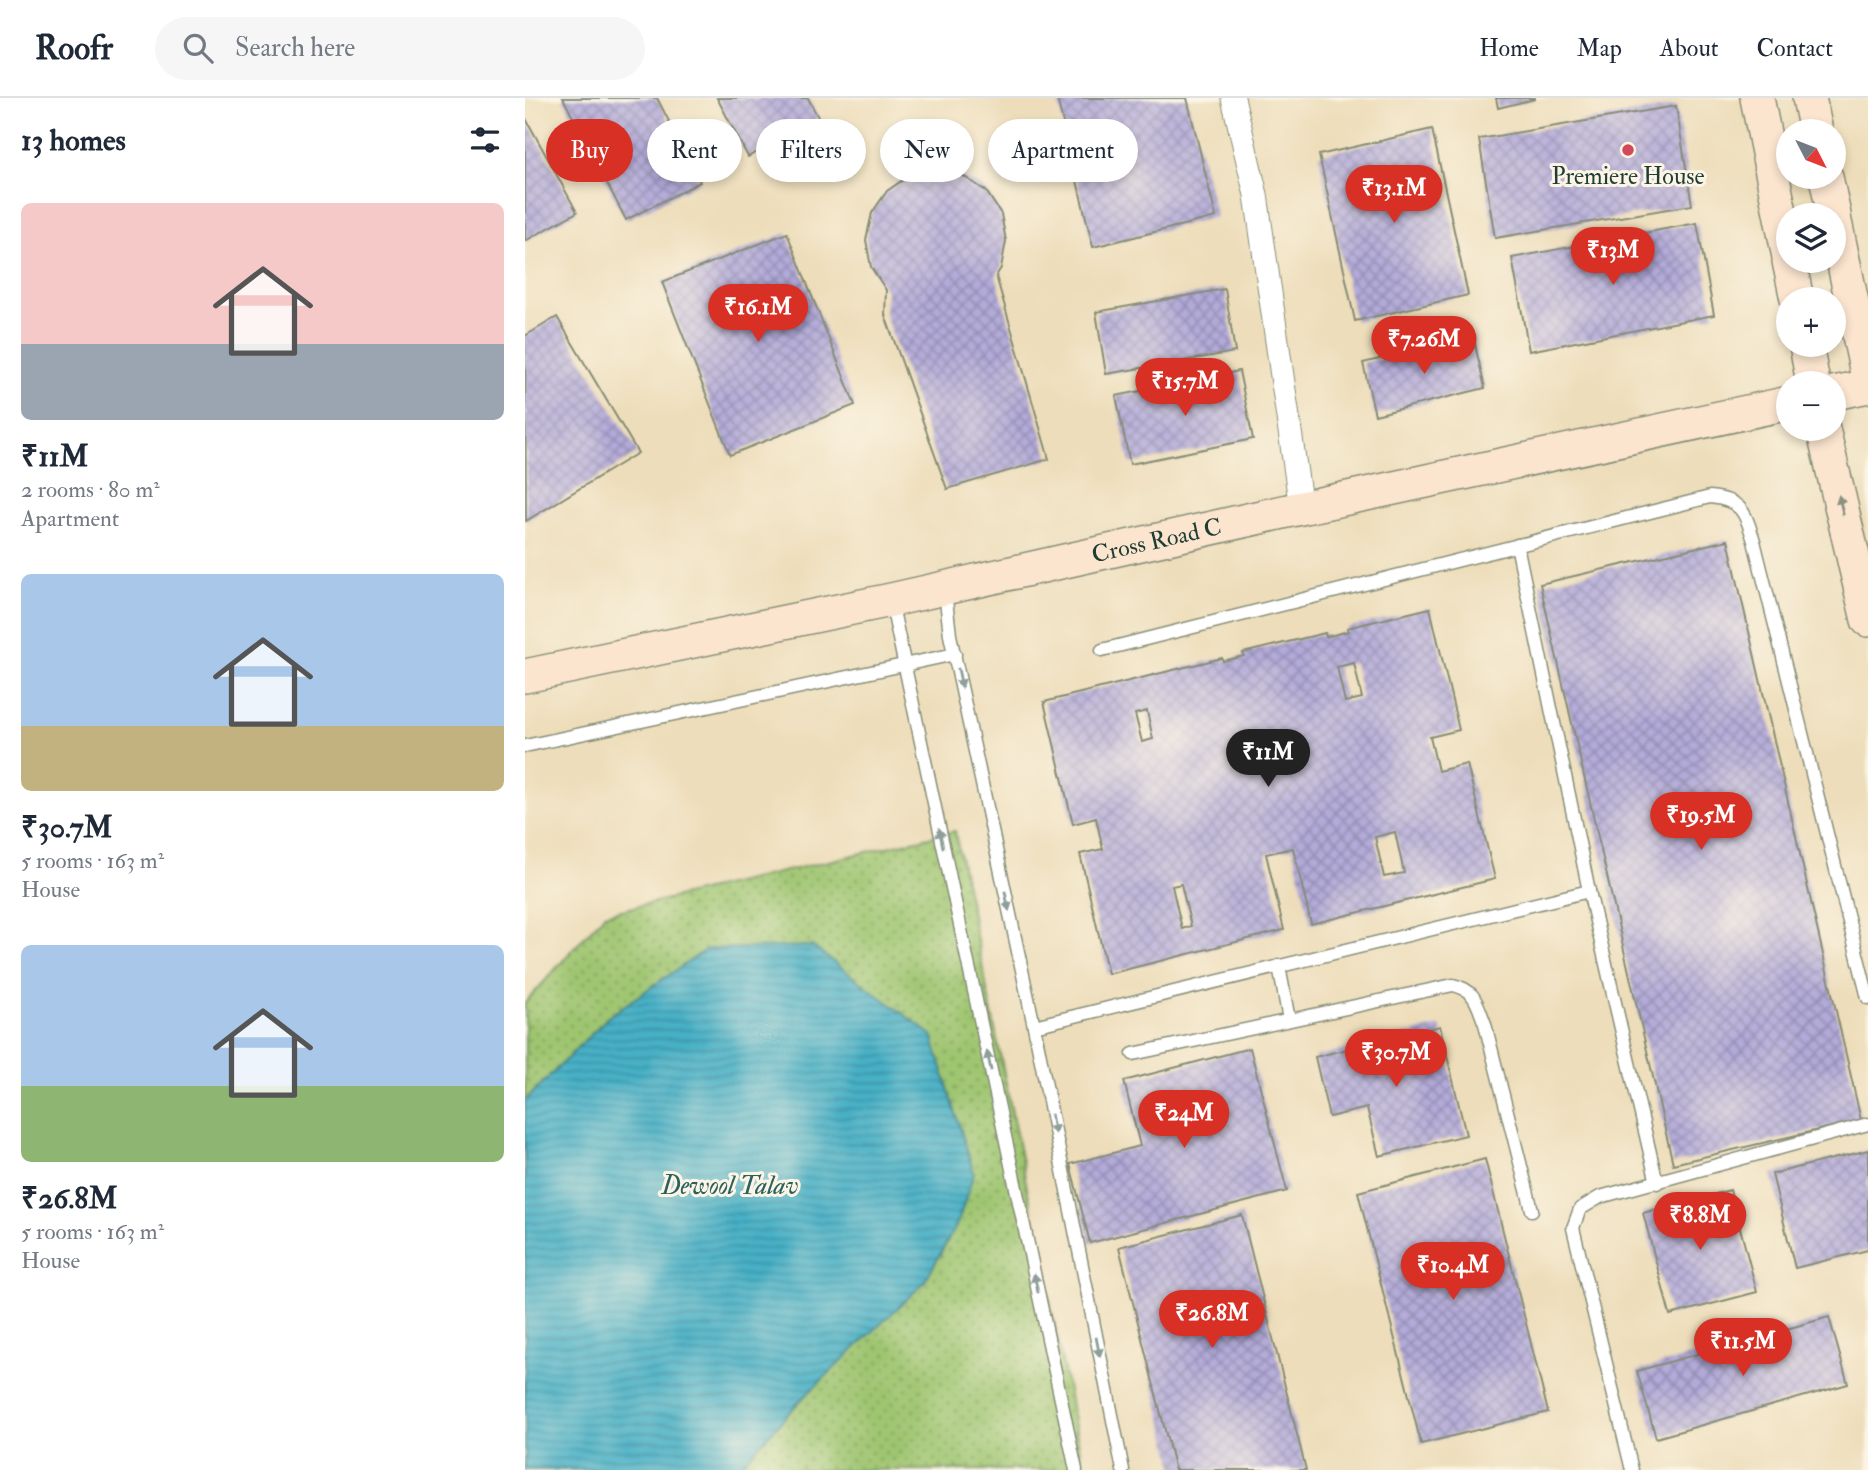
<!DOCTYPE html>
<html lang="en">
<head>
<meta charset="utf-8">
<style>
	:root { --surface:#fff; --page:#f6f6f7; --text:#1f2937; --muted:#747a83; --line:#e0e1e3; --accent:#d93025 }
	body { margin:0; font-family:"IM FELL Double Pica",serif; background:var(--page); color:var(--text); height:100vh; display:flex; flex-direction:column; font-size:26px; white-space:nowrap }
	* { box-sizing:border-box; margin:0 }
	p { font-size:23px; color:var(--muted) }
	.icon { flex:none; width:38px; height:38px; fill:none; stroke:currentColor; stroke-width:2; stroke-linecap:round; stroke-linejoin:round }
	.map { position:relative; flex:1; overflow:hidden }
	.panel { display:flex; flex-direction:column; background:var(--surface); width:525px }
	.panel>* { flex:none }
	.top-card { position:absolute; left:21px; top:21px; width:665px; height:63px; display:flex; gap:14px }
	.needle { width:46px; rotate:132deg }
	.tools { position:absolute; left:1251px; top:21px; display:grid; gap:14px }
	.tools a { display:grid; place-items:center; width:70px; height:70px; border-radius:50%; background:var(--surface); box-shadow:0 4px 10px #0003; font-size:35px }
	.price { position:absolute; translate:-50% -60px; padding:0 16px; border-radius:24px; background:var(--accent); color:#fff; font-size:23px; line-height:46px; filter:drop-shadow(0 2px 4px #0008) }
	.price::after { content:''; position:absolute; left:50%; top:42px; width:21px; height:16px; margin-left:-10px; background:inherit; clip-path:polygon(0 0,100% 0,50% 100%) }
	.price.active { background:#222; color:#fff }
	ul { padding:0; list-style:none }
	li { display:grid; align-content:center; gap:14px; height:371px; padding:0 21px }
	li span { display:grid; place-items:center; height:217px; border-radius:10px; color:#555 }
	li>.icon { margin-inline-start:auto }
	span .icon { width:126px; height:126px; fill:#fffc; stroke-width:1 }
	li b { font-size:30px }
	h2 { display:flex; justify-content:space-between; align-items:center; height:84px; padding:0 21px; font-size:30px }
	.tag { padding:0 24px; border-radius:32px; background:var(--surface); box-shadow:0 4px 10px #0003; font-size:24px; line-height:63px }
	.tag.active { background:var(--accent); color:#fff }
	header { display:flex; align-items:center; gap:42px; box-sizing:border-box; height:98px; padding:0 35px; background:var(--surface); border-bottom:2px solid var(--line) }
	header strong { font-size:33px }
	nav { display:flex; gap:38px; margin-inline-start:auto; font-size:24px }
	.search { width:490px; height:63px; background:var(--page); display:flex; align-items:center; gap:18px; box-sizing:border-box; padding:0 24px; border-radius:38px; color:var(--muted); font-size:26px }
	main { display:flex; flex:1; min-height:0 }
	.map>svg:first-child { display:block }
</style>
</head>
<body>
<header>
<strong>Roofr</strong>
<div class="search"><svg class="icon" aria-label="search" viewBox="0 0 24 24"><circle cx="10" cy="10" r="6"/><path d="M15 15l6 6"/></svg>Search here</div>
<nav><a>Home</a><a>Map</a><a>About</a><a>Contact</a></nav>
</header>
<main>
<section class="panel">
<h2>13 homes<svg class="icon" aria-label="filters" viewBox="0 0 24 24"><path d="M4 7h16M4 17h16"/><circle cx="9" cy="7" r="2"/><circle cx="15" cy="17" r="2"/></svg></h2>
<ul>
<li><span style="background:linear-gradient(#f6c9c9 65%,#9aa5b1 0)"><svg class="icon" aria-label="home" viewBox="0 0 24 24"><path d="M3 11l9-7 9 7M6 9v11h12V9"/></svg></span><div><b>₹11M</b><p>2 rooms · 80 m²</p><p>Apartment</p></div></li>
<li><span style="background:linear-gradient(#a9c7e8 70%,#c2b280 0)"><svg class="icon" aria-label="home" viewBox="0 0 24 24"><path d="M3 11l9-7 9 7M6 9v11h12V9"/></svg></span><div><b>₹30.7M</b><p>5 rooms · 163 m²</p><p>House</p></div></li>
<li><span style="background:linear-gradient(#a9c7e8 65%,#8fb573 0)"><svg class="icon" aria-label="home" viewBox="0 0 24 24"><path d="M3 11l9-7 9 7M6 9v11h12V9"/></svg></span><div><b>₹26.8M</b><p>5 rooms · 163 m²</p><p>House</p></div></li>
</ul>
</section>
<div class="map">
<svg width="1343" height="1372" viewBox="0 0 1343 1372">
	<defs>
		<pattern id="park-dots" width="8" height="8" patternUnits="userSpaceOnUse" patternTransform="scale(1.75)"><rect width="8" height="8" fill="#9ec570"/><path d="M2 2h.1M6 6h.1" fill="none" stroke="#80a15d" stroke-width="1.8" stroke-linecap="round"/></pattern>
		<pattern id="water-rules" width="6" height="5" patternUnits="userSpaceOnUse" patternTransform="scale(1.75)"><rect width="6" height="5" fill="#47b0c6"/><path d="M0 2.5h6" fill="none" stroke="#3b90a2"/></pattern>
		<pattern id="building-cross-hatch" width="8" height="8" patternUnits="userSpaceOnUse" patternTransform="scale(1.75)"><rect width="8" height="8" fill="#b3aad9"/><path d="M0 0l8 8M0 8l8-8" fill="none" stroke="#918cb1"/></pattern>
	</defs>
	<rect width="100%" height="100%" fill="#fcf5e5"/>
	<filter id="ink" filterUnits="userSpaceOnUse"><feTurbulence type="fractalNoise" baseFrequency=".0143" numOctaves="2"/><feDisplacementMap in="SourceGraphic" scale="14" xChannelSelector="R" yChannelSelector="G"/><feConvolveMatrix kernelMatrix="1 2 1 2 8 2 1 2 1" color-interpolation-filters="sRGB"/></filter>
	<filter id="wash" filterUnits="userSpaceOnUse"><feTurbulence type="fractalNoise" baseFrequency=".00686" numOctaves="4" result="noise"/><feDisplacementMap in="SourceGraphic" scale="28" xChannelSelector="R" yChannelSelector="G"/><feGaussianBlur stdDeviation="1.57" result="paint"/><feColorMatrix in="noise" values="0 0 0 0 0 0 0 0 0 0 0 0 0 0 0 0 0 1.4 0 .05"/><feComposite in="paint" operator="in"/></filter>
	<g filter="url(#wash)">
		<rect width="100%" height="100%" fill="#edddba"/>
		<polygon fill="url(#park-dots)" stroke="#5e8152" stroke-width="2" points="430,733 559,1372 211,1372 275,1303 5,998 0,1003 0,905 80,816"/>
		<polygon fill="url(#water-rules)" stroke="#33767d" stroke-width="2" points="287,848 407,937 449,1075 433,1124 399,1185 275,1303 211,1372 0,1372 0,1003 84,918 182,851"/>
		<g id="blocks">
			<g fill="url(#building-cross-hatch)" fill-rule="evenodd">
				<polygon points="38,0 132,0 175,84 101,122"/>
				<polygon points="192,0 283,0 294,21 223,59"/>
				<polygon points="532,0 662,0 691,119 568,149"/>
				<polygon points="971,0 1010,0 1010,1 973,10"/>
				<polygon points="1151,8 1167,107 970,140 954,41"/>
				<polygon points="0,19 52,114 0,143"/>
				<polygon points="907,31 943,197 830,223 794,57"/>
				<polygon points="412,72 438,78 461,93 476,116 481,143 476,170 471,178 524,361 422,391 360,217 361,192 346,169 341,142 347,115 362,93 385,77"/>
				<polygon points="1172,125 1189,217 1004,253 987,160"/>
				<polygon points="262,135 330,307 205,357 137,184"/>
				<polygon points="700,191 710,254 581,276 571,214"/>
				<polygon points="32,219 113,355 1,423 0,238"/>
				<polygon points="948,238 960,290 850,317 838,265"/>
				<polygon points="714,273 728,341 605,366 591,298"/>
				<polygon points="1203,442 1336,1022 1148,1066 1015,486"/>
				<path d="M905,510L934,632L905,639L913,673L942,666L970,781L786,826L768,750L741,756L759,832L583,876L555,756L578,751L571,720L548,726L519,604L697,560L698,563L719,558L718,555L800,535L801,539L823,533L822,530ZM829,565L837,600L820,604L812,569ZM622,613L628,641L617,644L610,616ZM870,734L879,775L859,779L850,739ZM656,786L666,828L657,831L647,788Z"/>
				<polygon points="915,928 941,1037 854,1058 842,1010 804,1019 790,959"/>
				<polygon points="725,950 762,1093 565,1145 545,1066 615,1048 599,983"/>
				<polygon points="1343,1052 1343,1152 1270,1170 1247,1076"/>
				<polygon points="960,1061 1023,1314 896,1346 833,1094"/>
				<polygon points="1205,1092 1232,1194 1145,1217 1118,1115"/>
				<polygon points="717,1117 781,1372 650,1372 594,1149"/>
				<polygon points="1304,1219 1323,1286 1131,1340 1112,1273"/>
			</g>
		</g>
	</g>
	<g filter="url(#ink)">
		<use href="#blocks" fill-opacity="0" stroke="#868d77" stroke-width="2"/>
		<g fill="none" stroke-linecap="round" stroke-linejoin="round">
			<g stroke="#868d77" stroke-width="15">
				<g id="lane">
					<polyline points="992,447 1064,793 1132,1085"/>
					<polyline points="420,493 425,537 509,928 598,1372"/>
					<polyline points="366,503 551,1372"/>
					<path d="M577,552L1185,399C1217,402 1220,414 1229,443L1343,900"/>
					<polyline points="0,648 430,556"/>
					<polyline points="754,868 764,922"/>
					<polyline points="509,928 1064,793"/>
					<path d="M608,956L928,887C951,892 952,906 960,926L1007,1112"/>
					<polyline points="1107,1372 1048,1130 1055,1111 1075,1099 1343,1026"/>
				</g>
			</g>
			<g stroke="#868d77" stroke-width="25">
				<polyline id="street" points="708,0 731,97 776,410"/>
			</g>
			<g stroke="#868d77" stroke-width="36">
				<g id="secondary">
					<polyline points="1232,0 1264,159"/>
					<polyline points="1284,0 1291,33"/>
					<polyline points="1301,79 1309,117"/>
					<polyline points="1309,119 1343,280"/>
					<polyline points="1264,163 1272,201"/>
					<polyline points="1281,247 1288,285"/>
					<polyline points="1309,295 1343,288"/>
					<polyline points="1298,331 1343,522"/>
					<path id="s1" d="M0,578L366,502L776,410L1264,305"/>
				</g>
			</g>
			<use href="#lane" stroke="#fff" stroke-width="12"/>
			<use href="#street" stroke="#fff" stroke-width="23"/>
			<use href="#secondary" stroke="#fbe5cf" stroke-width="33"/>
		</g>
		<defs><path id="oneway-solid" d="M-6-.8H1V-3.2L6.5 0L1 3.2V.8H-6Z" transform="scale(1.75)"/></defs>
		<use fill="#8d9182" href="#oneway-solid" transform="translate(1316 407) rotate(-103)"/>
		<g fill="#8f9e9a">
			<use href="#oneway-solid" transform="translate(435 580) rotate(78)"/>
			<use href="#oneway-solid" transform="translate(416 740) rotate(-102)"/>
			<use href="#oneway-solid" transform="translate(482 803) rotate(78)"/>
			<use href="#oneway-solid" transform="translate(464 963) rotate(-102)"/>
			<use href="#oneway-solid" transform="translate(528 1026) rotate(79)"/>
			<use href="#oneway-solid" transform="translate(511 1185) rotate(-102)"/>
			<use href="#oneway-solid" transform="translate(573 1249) rotate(79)"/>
		</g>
	</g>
	<circle fill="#d1495b" stroke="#fcf5e5" stroke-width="2.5" cx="1103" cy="52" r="7"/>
	<g text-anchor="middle" stroke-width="6" stroke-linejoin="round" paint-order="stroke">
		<g font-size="24" fill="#1f3d34" stroke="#fcf5e5">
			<text x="1103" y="86">Premiere House</text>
		</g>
		<g font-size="24" fill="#1f3d34" stroke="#fcf5e5">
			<text dy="8" stroke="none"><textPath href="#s1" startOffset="646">Cross Road C</textPath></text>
		</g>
		<g font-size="26" font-style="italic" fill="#2b6060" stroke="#fcf5e5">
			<text x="205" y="1096">Dewool Talav</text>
		</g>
	</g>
</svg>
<div class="tools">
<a><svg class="needle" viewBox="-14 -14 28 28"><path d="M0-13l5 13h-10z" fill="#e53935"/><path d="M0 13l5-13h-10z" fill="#747a83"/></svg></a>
<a><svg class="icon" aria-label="layers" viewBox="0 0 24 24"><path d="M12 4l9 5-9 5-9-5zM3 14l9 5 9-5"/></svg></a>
<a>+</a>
<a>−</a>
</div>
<b class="price" style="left:869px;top:127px">₹13.1M</b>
<b class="price" style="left:1088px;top:189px">₹13M</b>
<b class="price" style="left:233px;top:246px">₹16.1M</b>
<b class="price" style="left:899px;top:278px">₹7.26M</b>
<b class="price" style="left:660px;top:320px">₹15.7M</b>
<b class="price active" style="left:743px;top:691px">₹11M</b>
<b class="price" style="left:1176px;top:754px">₹19.5M</b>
<b class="price" style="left:871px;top:991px">₹30.7M</b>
<b class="price" style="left:659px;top:1052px">₹24M</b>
<b class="price" style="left:1175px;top:1154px">₹8.8M</b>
<b class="price" style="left:928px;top:1204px">₹10.4M</b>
<b class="price" style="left:687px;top:1252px">₹26.8M</b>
<b class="price" style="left:1218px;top:1280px">₹11.5M</b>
<div class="top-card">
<a class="tag active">Buy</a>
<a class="tag">Rent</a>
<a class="tag">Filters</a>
<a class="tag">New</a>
<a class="tag">Apartment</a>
</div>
</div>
</main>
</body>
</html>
